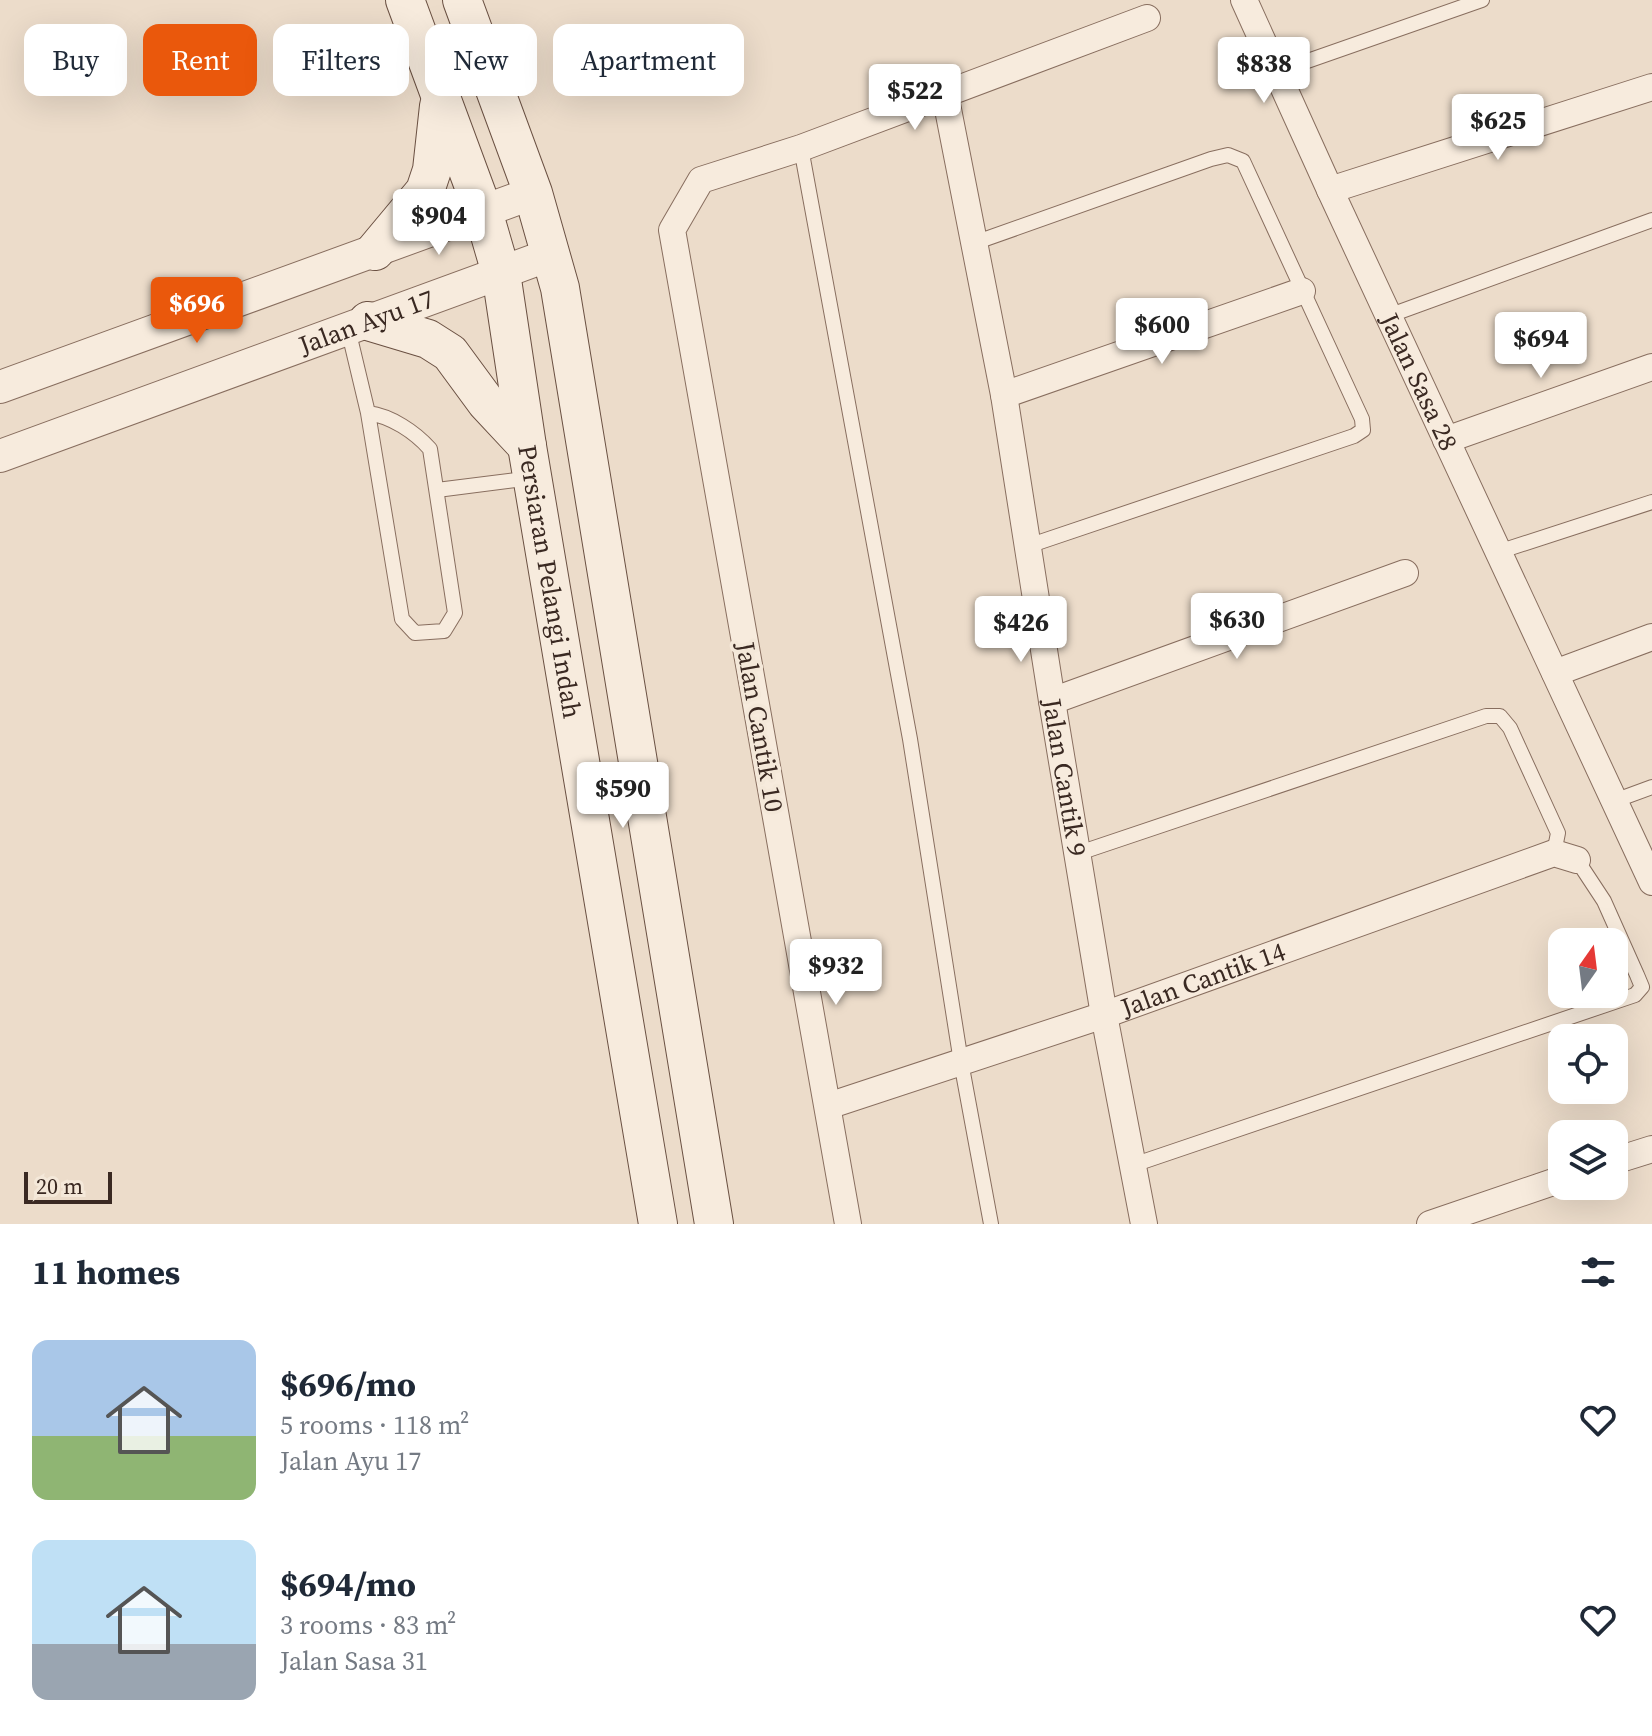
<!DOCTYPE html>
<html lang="en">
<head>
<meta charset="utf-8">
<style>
	:root { --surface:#fff; --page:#f2f2f3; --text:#1f2937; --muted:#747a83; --accent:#ea580c }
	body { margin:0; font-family:"Source Serif 4",serif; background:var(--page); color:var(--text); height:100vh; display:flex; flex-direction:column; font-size:30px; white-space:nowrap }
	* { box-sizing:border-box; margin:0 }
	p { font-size:26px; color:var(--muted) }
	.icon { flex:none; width:44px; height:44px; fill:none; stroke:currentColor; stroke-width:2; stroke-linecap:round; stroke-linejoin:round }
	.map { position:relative; height:1224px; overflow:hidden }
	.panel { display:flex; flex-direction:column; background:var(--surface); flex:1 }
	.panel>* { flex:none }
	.top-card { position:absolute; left:24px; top:24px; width:800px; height:72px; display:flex; gap:16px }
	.needle { width:52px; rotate:14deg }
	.fabs { position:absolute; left:1548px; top:928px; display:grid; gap:16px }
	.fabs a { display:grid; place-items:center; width:80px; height:80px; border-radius:16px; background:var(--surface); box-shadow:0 8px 32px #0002; font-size:40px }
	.scale { position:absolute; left:24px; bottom:20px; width:88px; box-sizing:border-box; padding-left:8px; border:4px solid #3a2922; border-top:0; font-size:22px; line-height:28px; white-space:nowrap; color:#3a2922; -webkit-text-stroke:6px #f4e8d9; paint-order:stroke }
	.price { position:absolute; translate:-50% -68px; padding:0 18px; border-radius:8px; background:#fff; color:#222; font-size:26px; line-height:52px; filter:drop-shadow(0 2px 4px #0008) }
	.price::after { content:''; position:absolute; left:50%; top:48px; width:24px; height:18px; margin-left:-12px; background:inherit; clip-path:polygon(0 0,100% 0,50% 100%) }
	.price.selected { background:var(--accent); color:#fff }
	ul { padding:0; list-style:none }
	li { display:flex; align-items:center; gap:24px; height:200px; padding:0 32px }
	li span { display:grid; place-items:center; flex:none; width:224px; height:160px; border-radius:16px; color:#555 }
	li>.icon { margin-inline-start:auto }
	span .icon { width:96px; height:96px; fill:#fffc; stroke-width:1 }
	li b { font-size:34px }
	h2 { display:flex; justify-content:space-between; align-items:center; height:96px; padding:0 32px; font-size:34px }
	.tag { padding:0 28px; border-radius:16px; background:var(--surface); box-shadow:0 8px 32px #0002; font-size:28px; line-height:72px }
	.tag.selected { background:var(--accent); color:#fff }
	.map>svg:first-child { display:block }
</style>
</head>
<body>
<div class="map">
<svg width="1652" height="1224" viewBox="0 0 1652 1224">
	<rect width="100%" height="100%" fill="#ecdcca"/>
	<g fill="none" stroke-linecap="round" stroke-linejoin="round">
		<g stroke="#886e5f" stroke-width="16">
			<g id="service">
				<polyline points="1276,72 1482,0"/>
				<polyline points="801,148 910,739 961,1062 991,1224"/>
				<polyline points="974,243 1211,159 1228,155 1243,161 1362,419 1363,430 1354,436 1028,546"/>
				<polyline points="1388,316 1652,220"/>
				<path d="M348,329L368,413L402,619L415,633L444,631L455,613L430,449C415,432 391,416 368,413"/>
				<polyline points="437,490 532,478"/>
				<polyline points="1498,552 1652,502"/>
				<polyline points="1614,801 1652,787"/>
				<polyline points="1079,853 1486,716 1500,716 1510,728 1558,833 1554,853"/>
				<polyline points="1133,1165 1635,995 1642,987 1637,975 1604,901 1577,860"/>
			</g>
		</g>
		<g stroke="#886e5f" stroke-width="28">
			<g id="minor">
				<path id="s1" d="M1244,0L1330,190L1652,882"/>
				<path id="s2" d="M945,94L1004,395L1052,701L1104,1015L1144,1224"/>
				<polyline points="1330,190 1652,87"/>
				<polyline points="1004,395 1302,291"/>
				<polyline points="1446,440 1652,367"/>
				<polyline points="1555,673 1652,637"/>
				<polyline points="1052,701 1405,573"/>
				<path id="s3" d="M828,1106L1104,1015L1554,853L1577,860"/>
				<polyline points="1614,1161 1652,1149"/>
				<polyline points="848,1224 672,230 701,180 801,148 1147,18"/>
				<polyline points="1430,1224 1562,1179"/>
			</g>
		</g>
		<g stroke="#886e5f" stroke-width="34">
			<g id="tertiary">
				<polyline points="0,387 533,193"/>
				<path id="s4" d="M0,456L552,254"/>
			</g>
		</g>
		<g stroke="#6a5042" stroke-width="40">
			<g id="secondary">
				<path id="s5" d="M405,0L483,211L501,273L527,446L658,1224"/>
				<polyline points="462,0 533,193 560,288 714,1224"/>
				<polyline points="375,251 425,191 432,170 439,106"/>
				<polyline points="368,321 428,339 450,353 486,402 527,446"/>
			</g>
		</g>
		<use href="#service" stroke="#f7ebdd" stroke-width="14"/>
		<use href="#minor" stroke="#f7ebdd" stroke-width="26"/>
		<use href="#tertiary" stroke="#f7ebdd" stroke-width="32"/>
		<use href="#secondary" stroke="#f7ebdd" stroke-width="38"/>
	</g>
	<g text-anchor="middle" stroke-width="7" stroke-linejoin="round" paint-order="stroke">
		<g font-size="26" fill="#3a2922" stroke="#f4e8d9">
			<text dy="9" stroke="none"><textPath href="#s4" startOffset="390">Jalan Ayu 17</textPath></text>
			<text dy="9" stroke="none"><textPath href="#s1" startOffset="420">Jalan Sasa 28</textPath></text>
			<text dy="9" stroke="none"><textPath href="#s5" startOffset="602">Persiaran Pelangi Indah</textPath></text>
			<text transform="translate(760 727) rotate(80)" y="9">Jalan Cantik 10</text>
			<text dy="9" stroke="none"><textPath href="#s2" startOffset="694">Jalan Cantik 9</textPath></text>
			<text dy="9" stroke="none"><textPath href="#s3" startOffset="396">Jalan Cantik 14</textPath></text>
		</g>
	</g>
</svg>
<div class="fabs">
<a><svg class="needle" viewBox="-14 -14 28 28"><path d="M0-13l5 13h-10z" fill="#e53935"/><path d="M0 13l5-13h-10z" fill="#747a83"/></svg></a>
<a><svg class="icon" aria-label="locate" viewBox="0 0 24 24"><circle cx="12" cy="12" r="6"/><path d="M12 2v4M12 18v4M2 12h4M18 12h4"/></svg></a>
<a><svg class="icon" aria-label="layers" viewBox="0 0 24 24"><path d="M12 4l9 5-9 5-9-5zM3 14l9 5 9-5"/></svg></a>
</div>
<div class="scale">20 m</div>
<b class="price" style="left:1264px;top:105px">$838</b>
<b class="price" style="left:915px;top:132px">$522</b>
<b class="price" style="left:1498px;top:162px">$625</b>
<b class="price" style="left:439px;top:257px">$904</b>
<b class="price selected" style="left:197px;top:345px">$696</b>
<b class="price" style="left:1162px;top:366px">$600</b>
<b class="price" style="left:1541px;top:380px">$694</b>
<b class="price" style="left:1237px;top:661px">$630</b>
<b class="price" style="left:1021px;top:664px">$426</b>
<b class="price" style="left:623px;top:830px">$590</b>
<b class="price" style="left:836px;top:1007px">$932</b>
<div class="top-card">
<a class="tag">Buy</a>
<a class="tag selected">Rent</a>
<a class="tag">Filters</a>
<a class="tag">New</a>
<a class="tag">Apartment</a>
</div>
</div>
<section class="panel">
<h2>11 homes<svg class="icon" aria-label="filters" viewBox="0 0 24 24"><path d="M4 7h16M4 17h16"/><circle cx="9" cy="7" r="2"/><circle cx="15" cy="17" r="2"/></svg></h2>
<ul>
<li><span style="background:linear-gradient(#a9c7e8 60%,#8fb573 0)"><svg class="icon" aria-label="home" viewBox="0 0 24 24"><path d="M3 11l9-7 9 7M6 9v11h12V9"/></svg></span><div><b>$696/mo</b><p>5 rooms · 118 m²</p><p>Jalan Ayu 17</p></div><svg class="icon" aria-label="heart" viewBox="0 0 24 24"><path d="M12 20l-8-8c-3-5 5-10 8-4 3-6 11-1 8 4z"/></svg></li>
<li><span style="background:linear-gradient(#bfe0f5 65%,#9aa5b1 0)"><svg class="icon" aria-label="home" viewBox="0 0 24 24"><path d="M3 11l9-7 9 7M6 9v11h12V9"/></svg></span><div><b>$694/mo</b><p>3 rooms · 83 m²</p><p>Jalan Sasa 31</p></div><svg class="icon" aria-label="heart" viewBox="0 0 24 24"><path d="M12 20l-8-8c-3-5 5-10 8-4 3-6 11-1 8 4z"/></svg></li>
</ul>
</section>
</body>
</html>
